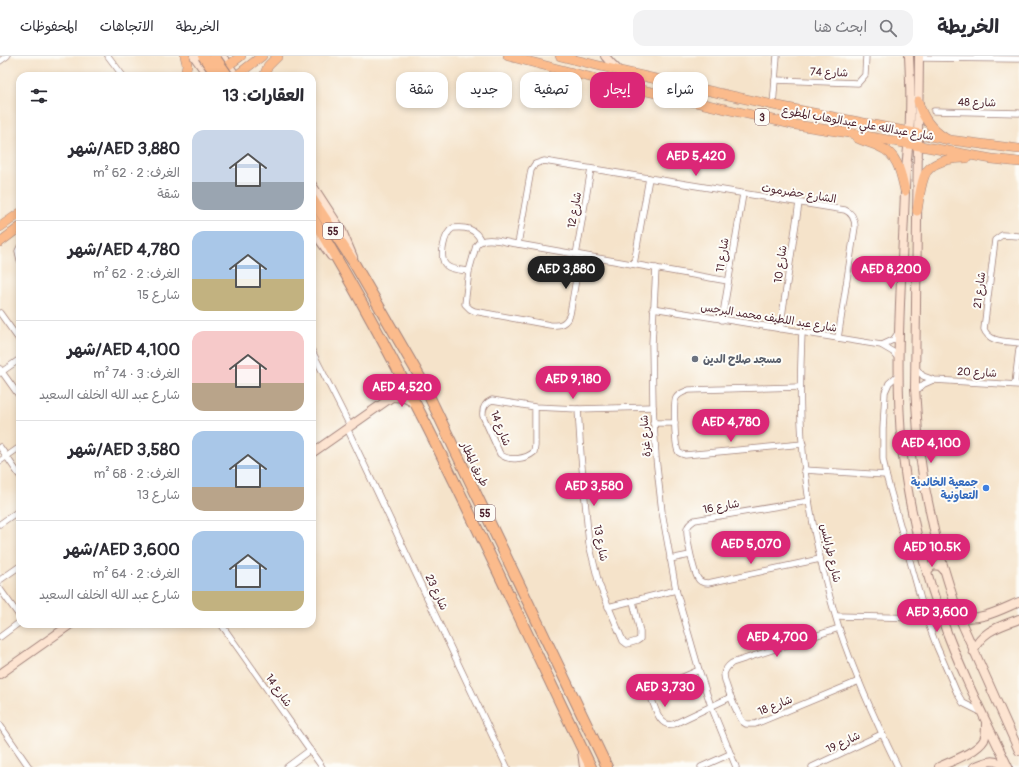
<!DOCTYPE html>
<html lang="ar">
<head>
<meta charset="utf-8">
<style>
	:root { --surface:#fff; --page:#f2f2f3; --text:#2b2b33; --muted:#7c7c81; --line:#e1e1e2; --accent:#db2777 }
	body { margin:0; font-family:Pangolin,"Playpen Sans Arabic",sans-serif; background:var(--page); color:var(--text); direction:rtl; height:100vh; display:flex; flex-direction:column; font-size:15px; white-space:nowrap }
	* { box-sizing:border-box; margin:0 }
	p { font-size:13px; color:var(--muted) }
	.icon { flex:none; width:22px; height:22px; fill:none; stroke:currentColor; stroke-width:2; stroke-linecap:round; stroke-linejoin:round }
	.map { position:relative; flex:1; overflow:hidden; direction:ltr }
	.drawer { position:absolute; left:16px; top:16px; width:300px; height:556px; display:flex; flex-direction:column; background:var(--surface); border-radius:12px; box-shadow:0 2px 6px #0003; direction:rtl }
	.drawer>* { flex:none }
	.top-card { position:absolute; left:328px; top:16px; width:380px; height:36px; direction:rtl; display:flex; gap:8px }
	.price { position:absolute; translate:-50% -34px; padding:0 9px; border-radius:14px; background:var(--accent); color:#fff; font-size:13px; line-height:26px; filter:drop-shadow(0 1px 2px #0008) }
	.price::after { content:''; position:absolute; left:50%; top:24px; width:12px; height:9px; margin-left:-6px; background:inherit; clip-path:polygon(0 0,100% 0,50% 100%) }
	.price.current { background:#222; color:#fff }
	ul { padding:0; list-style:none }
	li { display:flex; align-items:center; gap:12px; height:100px; padding:0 12px }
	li+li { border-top:1px solid var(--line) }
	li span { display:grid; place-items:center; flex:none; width:112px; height:80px; border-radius:12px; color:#555 }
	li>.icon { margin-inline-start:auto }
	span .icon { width:48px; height:48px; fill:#fffc; stroke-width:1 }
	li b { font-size:17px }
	h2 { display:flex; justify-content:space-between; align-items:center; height:48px; padding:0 12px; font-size:17px }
	.chip { padding:0 14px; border-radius:12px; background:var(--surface); box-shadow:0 2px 6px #0003; font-size:14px; line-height:36px }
	.chip.current { background:var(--accent); color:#fff }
	header { display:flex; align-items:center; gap:24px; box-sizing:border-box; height:56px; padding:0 20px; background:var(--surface); border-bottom:1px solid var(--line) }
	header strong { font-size:19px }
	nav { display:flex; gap:22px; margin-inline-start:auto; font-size:14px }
	.search { width:280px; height:36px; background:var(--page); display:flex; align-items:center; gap:10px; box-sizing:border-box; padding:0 14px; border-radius:12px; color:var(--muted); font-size:15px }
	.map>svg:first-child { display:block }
</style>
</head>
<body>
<header>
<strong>الخريطة</strong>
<div class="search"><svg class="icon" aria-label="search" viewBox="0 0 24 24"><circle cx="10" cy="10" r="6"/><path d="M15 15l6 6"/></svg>ابحث هنا</div>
<nav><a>الخريطة</a><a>الاتجاهات</a><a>المحفوظات</a></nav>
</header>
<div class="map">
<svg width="1019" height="711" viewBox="0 0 1019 711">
	<rect width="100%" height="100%" fill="#fdfcf7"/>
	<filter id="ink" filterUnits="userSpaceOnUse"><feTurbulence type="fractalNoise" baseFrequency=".025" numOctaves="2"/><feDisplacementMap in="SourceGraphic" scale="8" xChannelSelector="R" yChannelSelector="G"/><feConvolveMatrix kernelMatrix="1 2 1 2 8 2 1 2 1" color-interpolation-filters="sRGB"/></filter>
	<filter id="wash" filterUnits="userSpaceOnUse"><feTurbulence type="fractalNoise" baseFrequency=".012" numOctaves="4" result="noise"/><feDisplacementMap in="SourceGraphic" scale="16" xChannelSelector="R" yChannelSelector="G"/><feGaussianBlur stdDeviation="0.9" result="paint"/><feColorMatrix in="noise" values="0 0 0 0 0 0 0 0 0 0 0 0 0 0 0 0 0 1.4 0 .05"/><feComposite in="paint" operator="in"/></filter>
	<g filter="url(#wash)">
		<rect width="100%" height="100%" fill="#f5e3ca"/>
	</g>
	<g filter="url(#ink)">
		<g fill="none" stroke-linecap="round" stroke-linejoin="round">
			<g stroke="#a0817a" stroke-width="7">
				<g id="street">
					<polyline points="108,0 123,20"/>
					<polyline points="919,2 1019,3"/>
					<polyline points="0,5 7,0"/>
					<polyline points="775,24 858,27 865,19 866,0"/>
					<polyline points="773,49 777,0"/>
					<polyline points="934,55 1019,57"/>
					<path d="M1019,180L1002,179L995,184L984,273C989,287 1007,285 1019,287"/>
					<path d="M518,188L531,114L535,108L544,105L845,154C852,157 855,164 855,171L838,282"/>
					<polyline points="20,191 18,195 20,204"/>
					<polyline points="576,199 591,113"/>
					<path d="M580,200L570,258C566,268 560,270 550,269L474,255L470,253L465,248L469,215L476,190C483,178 506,187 518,188L728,225"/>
					<polyline points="634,208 649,122"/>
					<polyline points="656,212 652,288 653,351 656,402 662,456 676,534 699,614 711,650 736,711"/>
					<path d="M469,215C462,214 452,214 447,210C438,203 444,177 453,172C466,171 475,172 481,185"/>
					<polyline points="653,252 881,289 893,296 898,302"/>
					<polyline points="0,257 20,285"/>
					<polyline points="722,264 743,138"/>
					<polyline points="780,273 799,147"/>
					<path d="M802,276C800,323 799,369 805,415C811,468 823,521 839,572C855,620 876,666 898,711"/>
					<polyline points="882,289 893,284 898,277"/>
					<polyline points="312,295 350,370"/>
					<polyline points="915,311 923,320 934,324 1019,329"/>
					<polyline points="0,313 20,341"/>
					<polyline points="0,317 20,303"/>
					<polyline points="899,318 889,327 885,336 883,373 883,403 886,419 926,562 937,591 957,637 963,647 981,656"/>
					<polyline points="1015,328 1019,293"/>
					<path d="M800,331L689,334C684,336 679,337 676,342C673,347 675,389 678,395C679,398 682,398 685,399L803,388"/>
					<polyline points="915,336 924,328 933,324"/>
					<path d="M535,351V390L534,396C526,403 509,406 500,398L483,360C482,352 485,347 492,344L535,351L578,353L653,351"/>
					<polyline points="578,353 581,400 589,488 599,528 623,585 627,588 637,585 640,583 640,576 633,545"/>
					<polyline points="653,367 675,367"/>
					<polyline points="347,372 507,711"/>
					<polyline points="0,391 20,420"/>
					<polyline points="0,405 20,391"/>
					<polyline points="804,414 886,419"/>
					<path d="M809,445L695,464C692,466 688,468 687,473C686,480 694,519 699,524C701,526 705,527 708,527L820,503"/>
					<polyline points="0,468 20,454"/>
					<polyline points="670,503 690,499"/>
					<polyline points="0,524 20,510"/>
					<polyline points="0,533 20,561"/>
					<polyline points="608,551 676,534"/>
					<polyline points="836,560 926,562"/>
					<polyline points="221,568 322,711"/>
					<path d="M839,572L732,607C728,610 725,613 724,618C724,627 737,658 743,666L746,668H755L859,625"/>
					<polyline points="0,581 20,566"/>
					<path d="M699,614L658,632C655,635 651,638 652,644C656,654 660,672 674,668L731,641"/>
					<polyline points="0,669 29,711"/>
					<polyline points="287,711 310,694"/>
					<polyline points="701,711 730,698"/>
					<polyline points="812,711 882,678"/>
				</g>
			</g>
			<g stroke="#a0817a" stroke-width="10">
				<g id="secondary">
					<polyline points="194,0 208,20"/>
					<polyline points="222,0 236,20"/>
					<polyline points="605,0 610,6 619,15"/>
					<path d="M909,0C910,20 911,39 910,59C910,84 905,110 905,136C902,221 894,307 902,392C908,450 923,509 942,563C960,614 985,663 1008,711"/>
					<polyline points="919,0 915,332 919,392 924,427 938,493 959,561 1019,695"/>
					<polyline points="312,129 342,175 353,201"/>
					<polyline points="312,173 331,200"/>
					<polyline points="392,341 405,342 416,348"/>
					<polyline points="312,397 392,341 398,331 399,315"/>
					<polyline points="927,517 928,514 933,509 940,510 944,514"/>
					<path d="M959,561C981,565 1000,554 1019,546"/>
					<path d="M973,595C983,574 999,571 1019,563"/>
					<polyline points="0,618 71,568"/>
					<polyline points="582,696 584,711"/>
					<path d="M939,711C952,705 977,696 984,684C986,679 986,673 986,668"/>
					<path d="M974,711C987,705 994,702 1006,711"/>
				</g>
			</g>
			<g stroke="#a0817a" stroke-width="10">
				<g id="primary">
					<polyline points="185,0 187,8 185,20"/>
					<polyline points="508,0 616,28 796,69 849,77 992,103 1019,106"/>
					<polyline points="560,0 620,15 773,49 950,84 1019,93"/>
					<polyline points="218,17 241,0"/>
					<polyline points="236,20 262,0"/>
					<polyline points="264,20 268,10 278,0"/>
					<path d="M918,45C922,61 931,73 945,82"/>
					<path d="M857,82C865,86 872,87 880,91C898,98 901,118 905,135"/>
					<path d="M917,155C919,144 920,132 924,121C929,105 952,102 967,102"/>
					<polyline points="0,171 20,157"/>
					<polyline points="0,186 20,171"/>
				</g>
			</g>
			<g stroke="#a0817a" stroke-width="12">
				<g id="highway">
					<polyline points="312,143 354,207 421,323 607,711"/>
					<path d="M312,161C419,337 501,526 591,711"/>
				</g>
			</g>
			<use href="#street" stroke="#fff" stroke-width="5.5"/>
			<use href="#secondary" stroke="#fde4d1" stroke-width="8"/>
			<use href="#primary" stroke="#fbbb8c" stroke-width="9"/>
			<use href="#highway" stroke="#fbbb8c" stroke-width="10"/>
			<g stroke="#a0817a" stroke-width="12" stroke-linecap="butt">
				<g id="highway-bridge">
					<polyline points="203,0 217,20"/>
					<polyline points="214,0 228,20"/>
				</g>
			</g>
			<use href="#highway-bridge" stroke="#fbbb8c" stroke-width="10"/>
		</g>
	</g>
	<circle fill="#6b7280" stroke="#fdfcf7" stroke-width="1.5" cx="695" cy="303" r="4"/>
	<circle fill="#3f7fe0" stroke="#fdfcf7" stroke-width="1.5" cx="986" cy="432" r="4"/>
	<g text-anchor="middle" stroke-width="4" stroke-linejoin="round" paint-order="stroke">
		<g fill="#fdfcf7" stroke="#806168" stroke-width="1">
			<rect x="755" y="53" width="14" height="16" rx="3"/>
			<rect x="323" y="167" width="20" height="16" rx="3"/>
			<rect x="475" y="449" width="20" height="16" rx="3"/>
		</g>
		<g font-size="10" font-weight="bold" fill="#4a1f2b">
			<text x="762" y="65">3</text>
			<text x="333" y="179">55</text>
			<text x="485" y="461">55</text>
		</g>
		<g font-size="11" fill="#4a1f2b" stroke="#fdfcf7">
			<text transform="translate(829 16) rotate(2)" y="4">شارع 74</text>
			<text transform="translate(977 46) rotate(1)" y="4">شارع 48</text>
			<text transform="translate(858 67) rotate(10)" y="4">شارع عبدالله علي عبدالوهاب المطوع</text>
			<text transform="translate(799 137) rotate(9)" y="4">الشارع حضرموت</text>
			<text transform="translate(574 154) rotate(-80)" y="4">شارع 12</text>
			<text transform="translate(722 199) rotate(-81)" y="4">شارع 11</text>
			<text transform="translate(780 208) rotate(-82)" y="4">شارع 10</text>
			<text transform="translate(979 234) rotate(-83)" y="4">شارع 21</text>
			<text transform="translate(769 261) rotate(9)" y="4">شارع عبد اللطيف محمد البرجس</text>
			<text transform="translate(977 316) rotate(3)" y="4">شارع 20</text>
			<text transform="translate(501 372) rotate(68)" y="4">شارع 14</text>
			<text transform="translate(645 380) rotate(-94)" y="4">شارع غزة</text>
			<text transform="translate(475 408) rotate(64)" y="4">طريق المطار</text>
			<text transform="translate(721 450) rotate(-10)" y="4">شارع 16</text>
			<text transform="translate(601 487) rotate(79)" y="4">شارع 13</text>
			<text transform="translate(831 497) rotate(77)" y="4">شارع طرابلس</text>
			<text transform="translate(437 536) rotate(65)" y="4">شارع 23</text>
			<text transform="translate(279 634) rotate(55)" y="4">شارع 14</text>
			<text transform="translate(775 649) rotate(-22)" y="4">شارع 18</text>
			<text transform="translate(843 686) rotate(-25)" y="4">شارع 19</text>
		</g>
		<g font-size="11" font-weight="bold" fill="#5b616d" stroke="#fdfcf7" text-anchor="start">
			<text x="703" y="307">مسجد صلاح الدين</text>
		</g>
		<g font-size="11" font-weight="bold" fill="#366cbe" stroke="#fdfcf7" text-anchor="end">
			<text x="978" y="430">جمعية الخالدية<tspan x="978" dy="13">التعاونية</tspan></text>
		</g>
	</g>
</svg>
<b class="price" style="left:696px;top:121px">AED 5,420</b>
<b class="price current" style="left:566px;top:234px">AED 3,880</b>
<b class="price" style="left:891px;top:234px">AED 8,200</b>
<b class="price" style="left:573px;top:344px">AED 9,180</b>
<b class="price" style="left:402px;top:352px">AED 4,520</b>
<b class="price" style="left:731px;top:387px">AED 4,780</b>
<b class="price" style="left:931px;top:408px">AED 4,100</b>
<b class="price" style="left:594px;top:451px">AED 3,580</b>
<b class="price" style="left:751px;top:509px">AED 5,070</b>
<b class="price" style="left:932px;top:512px">AED 10.5K</b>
<b class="price" style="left:937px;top:577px">AED 3,600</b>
<b class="price" style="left:777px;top:602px">AED 4,700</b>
<b class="price" style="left:665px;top:652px">AED 3,730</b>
<div class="top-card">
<a class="chip">شراء</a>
<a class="chip current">إيجار</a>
<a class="chip">تصفية</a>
<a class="chip">جديد</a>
<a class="chip">شقة</a>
</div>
<section class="drawer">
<h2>العقارات: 13<svg class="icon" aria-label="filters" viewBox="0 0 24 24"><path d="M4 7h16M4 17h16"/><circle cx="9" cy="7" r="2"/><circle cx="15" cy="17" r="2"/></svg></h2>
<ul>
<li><span style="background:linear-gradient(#c9d6e8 65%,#9aa5b1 0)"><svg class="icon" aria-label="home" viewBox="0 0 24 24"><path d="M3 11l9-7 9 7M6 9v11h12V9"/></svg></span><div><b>AED 3,880/شهر</b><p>الغرف: 2 · 62 m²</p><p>شقة</p></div></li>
<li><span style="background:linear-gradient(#a9c7e8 60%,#c2b280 0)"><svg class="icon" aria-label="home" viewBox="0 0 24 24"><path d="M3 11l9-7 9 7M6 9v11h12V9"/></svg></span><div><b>AED 4,780/شهر</b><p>الغرف: 2 · 62 m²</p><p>شارع 15</p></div></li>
<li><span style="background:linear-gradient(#f6c9c9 65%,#b9a48a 0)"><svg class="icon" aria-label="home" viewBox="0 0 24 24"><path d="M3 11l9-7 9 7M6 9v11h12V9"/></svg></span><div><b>AED 4,100/شهر</b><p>الغرف: 3 · 74 m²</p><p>شارع عبد الله الخلف السعيد</p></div></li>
<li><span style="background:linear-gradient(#a9c7e8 70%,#b9a48a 0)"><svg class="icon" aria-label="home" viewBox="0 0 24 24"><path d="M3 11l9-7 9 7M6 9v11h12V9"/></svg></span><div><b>AED 3,580/شهر</b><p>الغرف: 2 · 68 m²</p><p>شارع 13</p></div></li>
<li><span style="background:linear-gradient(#a9c7e8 75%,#c2b280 0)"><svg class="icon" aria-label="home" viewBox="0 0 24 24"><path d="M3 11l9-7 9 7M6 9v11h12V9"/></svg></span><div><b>AED 3,600/شهر</b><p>الغرف: 2 · 64 m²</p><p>شارع عبد الله الخلف السعيد</p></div></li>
</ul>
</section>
</div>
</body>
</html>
